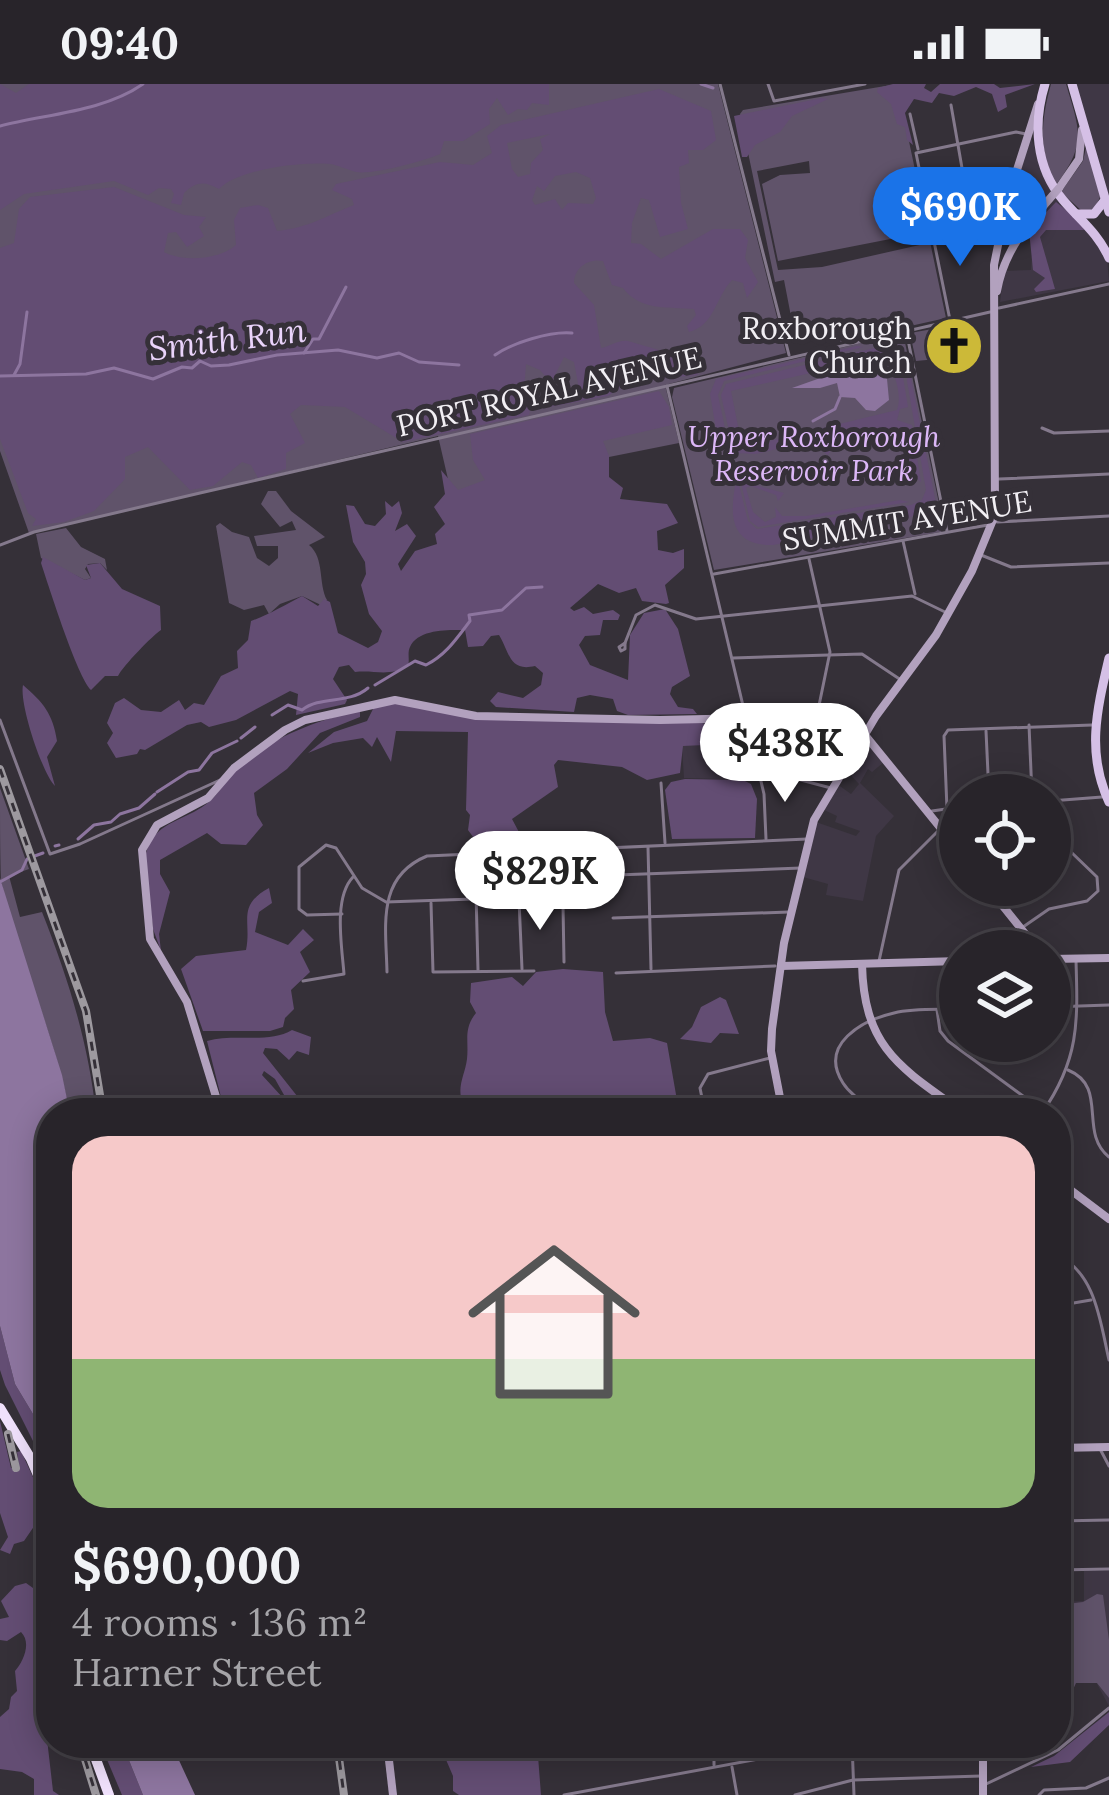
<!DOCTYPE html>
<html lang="en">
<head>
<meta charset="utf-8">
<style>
	:root { --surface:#28242a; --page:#343036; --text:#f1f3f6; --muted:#a5a4a8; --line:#444147; --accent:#1a73e8 }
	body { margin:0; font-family:Lora,serif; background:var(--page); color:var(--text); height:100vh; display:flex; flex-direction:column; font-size:45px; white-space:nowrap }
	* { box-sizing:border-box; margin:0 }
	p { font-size:39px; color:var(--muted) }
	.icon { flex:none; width:66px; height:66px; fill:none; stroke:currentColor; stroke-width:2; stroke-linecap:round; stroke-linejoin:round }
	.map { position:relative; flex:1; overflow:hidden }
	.details { position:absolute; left:36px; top:1014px; width:1035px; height:660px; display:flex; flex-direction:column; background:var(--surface); border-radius:48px; box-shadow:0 6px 30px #0003,0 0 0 3px var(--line) }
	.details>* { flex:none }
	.buttons { position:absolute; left:939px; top:690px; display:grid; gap:24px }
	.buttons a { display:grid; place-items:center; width:132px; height:132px; border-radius:50%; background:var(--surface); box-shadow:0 6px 30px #0003,0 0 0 3px var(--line); font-size:60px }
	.price { position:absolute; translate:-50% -102px; padding:0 27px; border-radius:42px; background:#fff; color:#222; font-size:39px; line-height:78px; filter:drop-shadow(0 3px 6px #0008) }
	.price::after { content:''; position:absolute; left:50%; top:72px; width:36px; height:27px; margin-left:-18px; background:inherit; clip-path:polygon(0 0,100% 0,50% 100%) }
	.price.selected { background:var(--accent); color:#fff }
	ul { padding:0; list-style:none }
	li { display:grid; align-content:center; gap:24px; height:636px; padding:0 36px }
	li+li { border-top:3px solid var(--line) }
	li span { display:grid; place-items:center; height:372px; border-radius:36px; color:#555 }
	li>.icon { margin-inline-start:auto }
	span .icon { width:216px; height:216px; fill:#fffc; stroke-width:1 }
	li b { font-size:51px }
	.status { display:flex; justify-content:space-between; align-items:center; height:84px; padding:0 60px; background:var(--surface); direction:ltr }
	.status svg { height:33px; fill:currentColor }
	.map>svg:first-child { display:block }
</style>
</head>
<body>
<div class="status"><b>09:40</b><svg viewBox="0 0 49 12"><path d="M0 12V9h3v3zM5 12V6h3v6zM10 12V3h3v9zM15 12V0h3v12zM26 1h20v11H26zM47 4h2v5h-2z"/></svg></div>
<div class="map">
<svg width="1109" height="1711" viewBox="0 0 1109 1711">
	<rect width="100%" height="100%" fill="#353038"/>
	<g fill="#3f3745">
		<polygon points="1076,0 1109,0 1109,116"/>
		<polygon points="1031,54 1051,107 1014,154 1006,155 1006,132"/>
		<polygon points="1056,114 1085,142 1107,174 1109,197 1000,218 1004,187 1031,186 1034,137"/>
		<polygon points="706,639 742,639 756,696 684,694 682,662 708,661"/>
		<polygon points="865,658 884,678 872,688 868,685 860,699 894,732 876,752 863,817 826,811 828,800 803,793 816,738 856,752 860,747 835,738 837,732 822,725 837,700 851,710 859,700 846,686"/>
		<polygon points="1084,1487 1109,1487 1109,1622 1096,1598 1072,1599 1070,1603 1056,1605 1059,1518 1084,1517"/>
	</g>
	<g fill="#60536a" fill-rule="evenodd">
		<polygon points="0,0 718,0 786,269 665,301 679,359 604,374 634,490 476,516 438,352 29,449 0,367"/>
		<path d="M897,0L946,234L839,258L834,240L794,248L784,196L775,198L740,30L743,26ZM809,77L810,89L780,91L762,100L778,177L921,149L924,160L822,183L778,186L757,87Z"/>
		<path d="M1051,0H1066C1080,47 1087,60 1056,101C1038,67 1041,36 1051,0Z"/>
		<polygon points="1087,59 1101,111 1094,126 1083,128 1061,108 1083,77"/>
		<polygon points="955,241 957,251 951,253 951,259 943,259 944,267 954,266 958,273 916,277 910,249"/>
		<polygon points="903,249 944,443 941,448 714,486 672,313 674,304"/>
		<path d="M268,407H276L291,427L325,453L309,461C325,474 318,500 327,516L321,521L302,512L280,520L269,530L264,521L244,526L229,519L216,442L220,439L232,448L249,453L257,474L269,482L278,474V462H257L254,452L296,446L292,437L280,443L261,420Z"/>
		<polygon points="66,444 81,463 105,475 107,486 100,479 88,480 85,485 91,494 85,496 41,474 36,450"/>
		<polygon points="791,637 774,685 761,681 751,638"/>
		<path d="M0,704L29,785L9,792L20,833L42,828C68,894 88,957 96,1029H70C54,950 20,876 1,797C0,769 0,733 0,704Z"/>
		<polygon points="1097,1510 1103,1511 1109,1556 1109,1614 1097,1599 1076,1599 1056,1643 1056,1605 1063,1603 1056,1558 1060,1553 1059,1521 1083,1518"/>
	</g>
	<g fill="#634d73" fill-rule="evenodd">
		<path d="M0,0L16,9L29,0H549V21L532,19L527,26L518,25L508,31L497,14L489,25L490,40L463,57H444L440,70C425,77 372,91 356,88C348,86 338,81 330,80C303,77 238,85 219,105C205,97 196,97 184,109L181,121L171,119L174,110L171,105L159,104L148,111L114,97L24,110L0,126Z"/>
		<polygon points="893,0 926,0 924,4 931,8 940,0 994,0 1000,4 1035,0 1005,11 1007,23 998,28 992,10 976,3 954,12 939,9 932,19 914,15 905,29 913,61 907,56 905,43 897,40 891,20 877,8 878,4"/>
		<path d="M659,5L711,27L716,56L703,66H688L689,79L679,83L681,119L688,145L660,153L649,116L641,114L632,139L631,159L641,160L661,175L713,145H740L748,156L745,174L758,198L747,214L743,199L732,196C715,214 715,241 689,248L687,242L696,231L694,225C669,223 640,227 623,204L612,201L603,177C588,174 574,184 574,199L594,221L601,264C609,263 619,255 628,257C641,261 696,276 702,282L697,291L628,298L608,312L550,323L546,318L549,313L579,305L574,278L564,273L551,299L540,286L526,280L524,307L531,323L529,331L403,358L345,323L301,321L290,330L305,359L286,369V385L258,394L251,381L242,378L213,402L190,406L148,363L125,373V395L94,427L64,438L32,442L36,435L28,429L0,355V164L14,159L19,125L30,113L114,103L184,131L206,133L199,143L204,152L187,163L176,148L168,149L164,168C182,178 219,176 236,161L234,136L240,124L258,121L268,124L277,147C311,143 323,133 354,121L352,115L332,106L336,100L440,78L473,81L492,69L487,52L501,41ZM550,50L540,55L543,66L531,79L530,90L518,93L512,85L507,59ZM576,88L590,94L596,114L593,120L568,119L562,126L555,115L535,121L532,116L537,102L544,107L555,92Z"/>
		<polygon points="822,14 828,15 792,32 780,48 755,61 747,73 742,73 734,32"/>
		<polygon points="1056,118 1082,139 1084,146 1046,146 1040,153 1055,205 1036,208 1034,205 1045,194 1033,186 1029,146"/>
		<path d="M887,261L899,269L908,323L900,325L897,336L912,341L921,398L907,386L903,353L895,345L836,359L828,371L810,357L756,370L734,369L721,311L726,300ZM877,274C894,281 903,309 897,326L749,362L741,357L731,307Z"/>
		<polygon points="857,262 863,263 724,297 718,311 728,359 718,357 710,310 716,295"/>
		<path d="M908,279L937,424L889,440L773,461C726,462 730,425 737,393L748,437L757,445L911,421L922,416L926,406L907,297Z"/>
		<path d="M659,307L669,323L672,341L603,357L609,372V393L623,404L620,415L667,420L678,439L657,447L658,466L673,469L684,465V484L665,501L669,519L666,520L642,517L636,504L619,509L598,500L570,524L574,527L584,523L593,530L613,526L620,531L618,536H603L600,551L585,552L579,561L590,581L628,596L630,551L644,529L665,525L678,545L690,592L672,603L670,610L678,623L693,625L697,630L628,631L617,627L613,615L590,611L577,614L574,628L496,623L490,617L498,608L523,614L541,601L543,589L535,582C509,588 510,569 499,551L491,552L483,562L468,563L465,546C452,546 418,544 410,563C407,569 410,576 408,582C389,593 376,586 355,588L349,581L339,583L333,595L347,616L345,620L296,631L298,610L290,607L236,636L209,643L201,638L187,641L145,666L140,665L137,670L116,674L107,659L113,649L107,639L115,619L124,614L141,626L161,628L179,616L185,626L194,619L204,621L221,592L238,584L237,567L248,556L251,537C268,531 285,521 302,512L318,522L324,515L330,518L338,549L368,564L378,558L382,547L369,530L361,501L366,490L365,478L353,458L346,421L354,422L365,440L375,442L386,430L385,417L392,423L399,417L402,429L395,447L407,440L416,452L398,480L401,487L415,467L437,460L435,450L445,440L434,423L445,410L441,386L458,406L485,396L473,376L470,350Z"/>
		<polygon points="736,377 748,399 784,409 778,417 776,411 751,402 746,404 753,428 765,438 776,433 775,423 782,432 806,432 900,416 909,418 758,443 750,437"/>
		<path d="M43,473L85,496L91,494L86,481L100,479L122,505L160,522L161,546C153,551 123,582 118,592H105L91,606C77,592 49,503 41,479Z"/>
		<path d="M23,601C43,618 53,630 57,657L47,673L55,702C42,689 19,619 23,601Z"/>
		<polygon points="397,619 474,635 702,639 706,640 708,661 683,662 680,689 647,696 622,683 558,676 554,681 558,703 512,735 520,750 517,760 508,761 498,754 485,763 479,761 468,746 470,731 466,726 468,648 396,647 391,678 377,653 372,663 363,654 333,659 308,669 334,648 367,637 374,623"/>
		<path d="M360,626V633L320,649L287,685L254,709L257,731L263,741L246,761L221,760L207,749L160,776V790L170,808L159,850L161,867L153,845L145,776C150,735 187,739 211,716C218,710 222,701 228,694C265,655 309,639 360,626Z"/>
		<polygon points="685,695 743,696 751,700 757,715 755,754 672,755 665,706 671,698"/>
		<path d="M269,804L272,819L259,828L255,848L288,861L303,845L314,856L300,868L310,888L291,906L294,925L285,934L283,943L270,947H203L181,885L196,872L246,866C252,837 236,822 269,804Z"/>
		<path d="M563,885L603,888L605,928L613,957L650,954L667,959L678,1022L655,1017L628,1029H509C494,1020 478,1028 463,1020C456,1003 465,991 467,975C469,957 463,945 476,929L470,918L471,899L512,893L523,902L536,888Z"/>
		<polygon points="720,913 726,916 739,950 720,949 711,959 680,955 692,943 701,923"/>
		<path d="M292,946L311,953L309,971L297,967L289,976L277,965L265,964L263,969L305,1022L288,1018L275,995L264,987L262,991L295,1027L225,1029L207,957C234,949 269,960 292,946Z"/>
		<polygon points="0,1242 15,1300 51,1360 51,1393 5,1301 0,1286"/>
		<polygon points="0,1337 11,1384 19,1382 17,1368 21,1367 47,1424 51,1501 39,1435 24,1457 14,1460 10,1470 0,1466 8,1453 0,1429"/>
		<path d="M26,1499L40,1509L51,1552L49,1614L44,1629L53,1707L59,1711H34V1695L22,1688L0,1685V1633L9,1625L11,1613L17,1607L15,1587C23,1578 32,1559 21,1548L7,1557L0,1556V1535L9,1533L1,1517L15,1502Z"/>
		<polygon points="1109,1628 1109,1641 1070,1678 1031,1683 1054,1672"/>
		<polygon points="100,1659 122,1659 143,1711 122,1711"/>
		<polygon points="450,1659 628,1659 595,1672 588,1667 587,1659 566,1669 538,1672 541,1711 459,1711 453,1707 453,1692 444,1671"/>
	</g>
	<g fill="#8d759f">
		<polygon points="860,280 880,283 887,295 889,316 875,327 866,326 855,314 840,313 837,299 820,304 792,304"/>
		<polygon points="0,794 62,991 70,1029 51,1029 51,1173 44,1197 51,1201 51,1360 15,1300 0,1242"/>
		<polygon points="122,1659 171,1659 195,1711 143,1711"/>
	</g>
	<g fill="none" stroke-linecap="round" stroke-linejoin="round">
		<g stroke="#8d759f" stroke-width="3">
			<polyline points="701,0 713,4"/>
			<path d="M0,42C45,30 103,28 143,0"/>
			<polyline points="304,269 313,255 319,255 346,203"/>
			<path d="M495,271C512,259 550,247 572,249"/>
			<polyline points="14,291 20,280 27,228"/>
			<polyline points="0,292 86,290 114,284 153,295 182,283 192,284 200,277 211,282 229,281 277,271 338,266 377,274 399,269 419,278 459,281"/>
			<polyline points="813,337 835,325 840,313"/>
			<path d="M375,601L415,577L426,581C446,571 457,554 470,537L469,531L502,526L526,504L542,503"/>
			<path d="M272,631L288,621L302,626C321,611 348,621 368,604"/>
			<polyline points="241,654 255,643"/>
			<polyline points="157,708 188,688 199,686 212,669 237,657"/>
			<polyline points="78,755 94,741 111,738 120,730 139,724 155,710"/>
			<polyline points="55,762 59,761"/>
			<polyline points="32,773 43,769"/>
			<polyline points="0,798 22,786 27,775"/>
		</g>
		<g stroke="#84798c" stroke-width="3">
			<polyline points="720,0 789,271"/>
			<polyline points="768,0 774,17 865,0"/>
			<polyline points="951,21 973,147"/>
			<polyline points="910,30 918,65"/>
			<polyline points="935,155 975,147 1013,161"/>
			<polyline points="999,224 1109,200"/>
			<polyline points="950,236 916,69 1016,48 1026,50"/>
			<polyline points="906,246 947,447"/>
			<polyline points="667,302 764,710 766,755"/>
			<polyline points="1042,344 1054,349 1109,347"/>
			<polyline points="999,395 1109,390"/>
			<polyline points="997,438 1109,432"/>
			<polyline points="903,457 915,510"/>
			<polyline points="0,461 34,448 200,409 990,228"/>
			<polyline points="981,471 1011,483 1109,479"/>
			<polyline points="809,475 830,568 816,636"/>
			<polyline points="714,490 988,441"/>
			<polyline points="625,559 636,531 655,521 696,535 912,512 945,528"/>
			<polygon points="625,559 625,565 621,567 619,563"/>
			<polyline points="733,574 862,570 901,596"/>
			<polyline points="0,636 50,770 80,760 220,696"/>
			<polyline points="1029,641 1032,711"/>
			<polyline points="986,647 989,711"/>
			<polyline points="759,685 831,704"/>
			<polyline points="780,688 794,633"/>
			<polyline points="661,699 665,759"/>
			<polyline points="1050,717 1102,713"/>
			<polyline points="947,725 944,652 948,646 1092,641"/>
			<polyline points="932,727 960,723"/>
			<polyline points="648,763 651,885"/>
			<polyline points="562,766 564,878"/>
			<polyline points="475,770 478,886"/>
			<polyline points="563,793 801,784"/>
			<polyline points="519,816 522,885"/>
			<polyline points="431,819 433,888 534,887"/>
			<polyline points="342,830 307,831 299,825 299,783 326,761 336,764 362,804 386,818 563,812"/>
			<polyline points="613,834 789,828"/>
			<polyline points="1023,843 1049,825 1087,817 1098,807 1097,793 1071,768 1050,767"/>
			<polyline points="879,877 899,786 940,745"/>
			<path d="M387,888C386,842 376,793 427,772L807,755"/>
			<polyline points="616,889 775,882"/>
			<path d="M303,897L344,890C342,863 333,814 353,793"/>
			<polyline points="1050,923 1109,921"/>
			<polyline points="937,926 940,947 948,957 1042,1026"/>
			<path d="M1068,986C1109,1003 1078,1048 1109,1073"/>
			<polyline points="705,1029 700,1004 708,990 770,974"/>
			<path d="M879,1029C867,1020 851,1012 843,999C818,960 863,936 894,929C915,924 938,926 960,925"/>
			<path d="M1042,1029C1079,976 1078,939 1076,877"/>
			<path d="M1056,1170C1096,1189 1100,1237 1109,1276"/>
			<polyline points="1056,1222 1091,1216"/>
			<polyline points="1056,1271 1062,1302 1064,1362"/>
			<polyline points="1099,1363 1109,1382"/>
			<polyline points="1056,1437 1109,1436"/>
			<polyline points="1060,1440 1062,1484"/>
			<polyline points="1056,1486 1109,1485"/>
			<polyline points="714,1659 714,1681"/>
			<polyline points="852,1659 854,1711"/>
			<polyline points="674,1669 714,1662"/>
			<polyline points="732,1683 737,1711"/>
			<polyline points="984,1701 1058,1666 1109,1624"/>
			<polyline points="564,1711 845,1659"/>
			<polyline points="795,1711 853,1696 981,1692"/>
			<polyline points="1039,1711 1044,1706 1086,1704 1109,1694"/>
		</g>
		<g stroke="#b2a1be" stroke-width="8">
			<polyline points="1059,104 1079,75 1082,46"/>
			<path d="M997,207C1004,167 1027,141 1053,111"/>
			<polyline points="986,801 1039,867"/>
			<polyline points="1050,875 1109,874"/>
			<path d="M862,880C864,965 901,984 964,1029"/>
			<polyline points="781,882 960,877"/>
			<polyline points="221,1029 187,918 150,855 142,766 157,741 208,714 234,684 285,646 305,636 395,616 476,632 660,636 797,633 865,651 960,768"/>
			<polyline points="783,1029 771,967 772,945 784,859 814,736 876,632 936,551 972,487 995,431 994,181 1007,117 1038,20"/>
			<polyline points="1056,1095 1109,1135"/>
			<polyline points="1056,1364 1109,1363"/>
			<polyline points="387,1659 393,1711"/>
			<polyline points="983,1659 983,1711"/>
		</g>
		<g stroke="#d5c0e6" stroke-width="9">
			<path d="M1045,0C1033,39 1035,83 1063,116C1080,136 1098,149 1109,174"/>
			<polyline points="1072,0 1109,128"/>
			<polyline points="1076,130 1094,130 1105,116"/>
			<path d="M1109,574C1097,625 1086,669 1109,718"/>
		</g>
		<g stroke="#f0e1fc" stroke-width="10">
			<polyline points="0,1324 31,1375 51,1421"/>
			<polyline points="90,1659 109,1711"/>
		</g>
		<g stroke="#9d999f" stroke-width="8">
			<g id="rail">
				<polyline points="0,685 86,927 103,1029"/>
				<polyline points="8,1350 16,1384"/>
				<polyline points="50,1531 51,1533"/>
				<polyline points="80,1659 96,1711"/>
				<polyline points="337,1659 344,1711"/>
			</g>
		</g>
		<use href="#rail" stroke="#353038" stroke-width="3" stroke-dasharray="9" stroke-linecap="butt"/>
		<polyline stroke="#b2a1be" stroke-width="8" points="1053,111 1059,104"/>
	</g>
	<defs>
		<g id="church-disc" transform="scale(3)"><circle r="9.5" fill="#ccb938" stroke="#353038"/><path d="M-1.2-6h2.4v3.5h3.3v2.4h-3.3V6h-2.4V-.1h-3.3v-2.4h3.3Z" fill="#111"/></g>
	</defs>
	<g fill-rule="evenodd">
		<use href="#church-disc" x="954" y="262"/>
	</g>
	<g text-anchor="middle" stroke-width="10" stroke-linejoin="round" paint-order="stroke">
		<g font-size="30" fill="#f2eff4" stroke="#353038" text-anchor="end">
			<text x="912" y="255">Roxborough<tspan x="912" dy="34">Church</tspan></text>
		</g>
		<g font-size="30" fill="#f2eff4" stroke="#353038">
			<text transform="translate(549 308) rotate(-13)" y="10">PORT ROYAL AVENUE</text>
			<text transform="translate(907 437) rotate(-9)" y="10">SUMMIT AVENUE</text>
		</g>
		<g font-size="30" font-style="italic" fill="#dcb7f7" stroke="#353038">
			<text x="814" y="363">Upper Roxborough<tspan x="814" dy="34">Reservoir Park</tspan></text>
		</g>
		<g font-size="33" font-style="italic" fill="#ead4fb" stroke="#353038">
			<text transform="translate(227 255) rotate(-7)" y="12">Smith Run</text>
		</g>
	</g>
</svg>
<div class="buttons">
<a><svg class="icon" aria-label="locate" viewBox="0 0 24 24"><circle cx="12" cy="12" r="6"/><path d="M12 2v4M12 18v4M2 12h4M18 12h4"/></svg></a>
<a><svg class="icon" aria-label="layers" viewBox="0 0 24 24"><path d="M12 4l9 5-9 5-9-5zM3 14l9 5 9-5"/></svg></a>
</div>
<b class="price selected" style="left:960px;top:185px">$690K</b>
<b class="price" style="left:785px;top:721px">$438K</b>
<b class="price" style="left:540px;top:849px">$829K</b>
<section class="details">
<ul>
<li><span style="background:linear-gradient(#f6c9c9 60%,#8fb573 0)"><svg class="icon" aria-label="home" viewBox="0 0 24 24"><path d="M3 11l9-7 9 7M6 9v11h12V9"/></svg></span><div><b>$690,000</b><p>4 rooms · 136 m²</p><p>Harner Street</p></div></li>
</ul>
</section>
</div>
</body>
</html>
